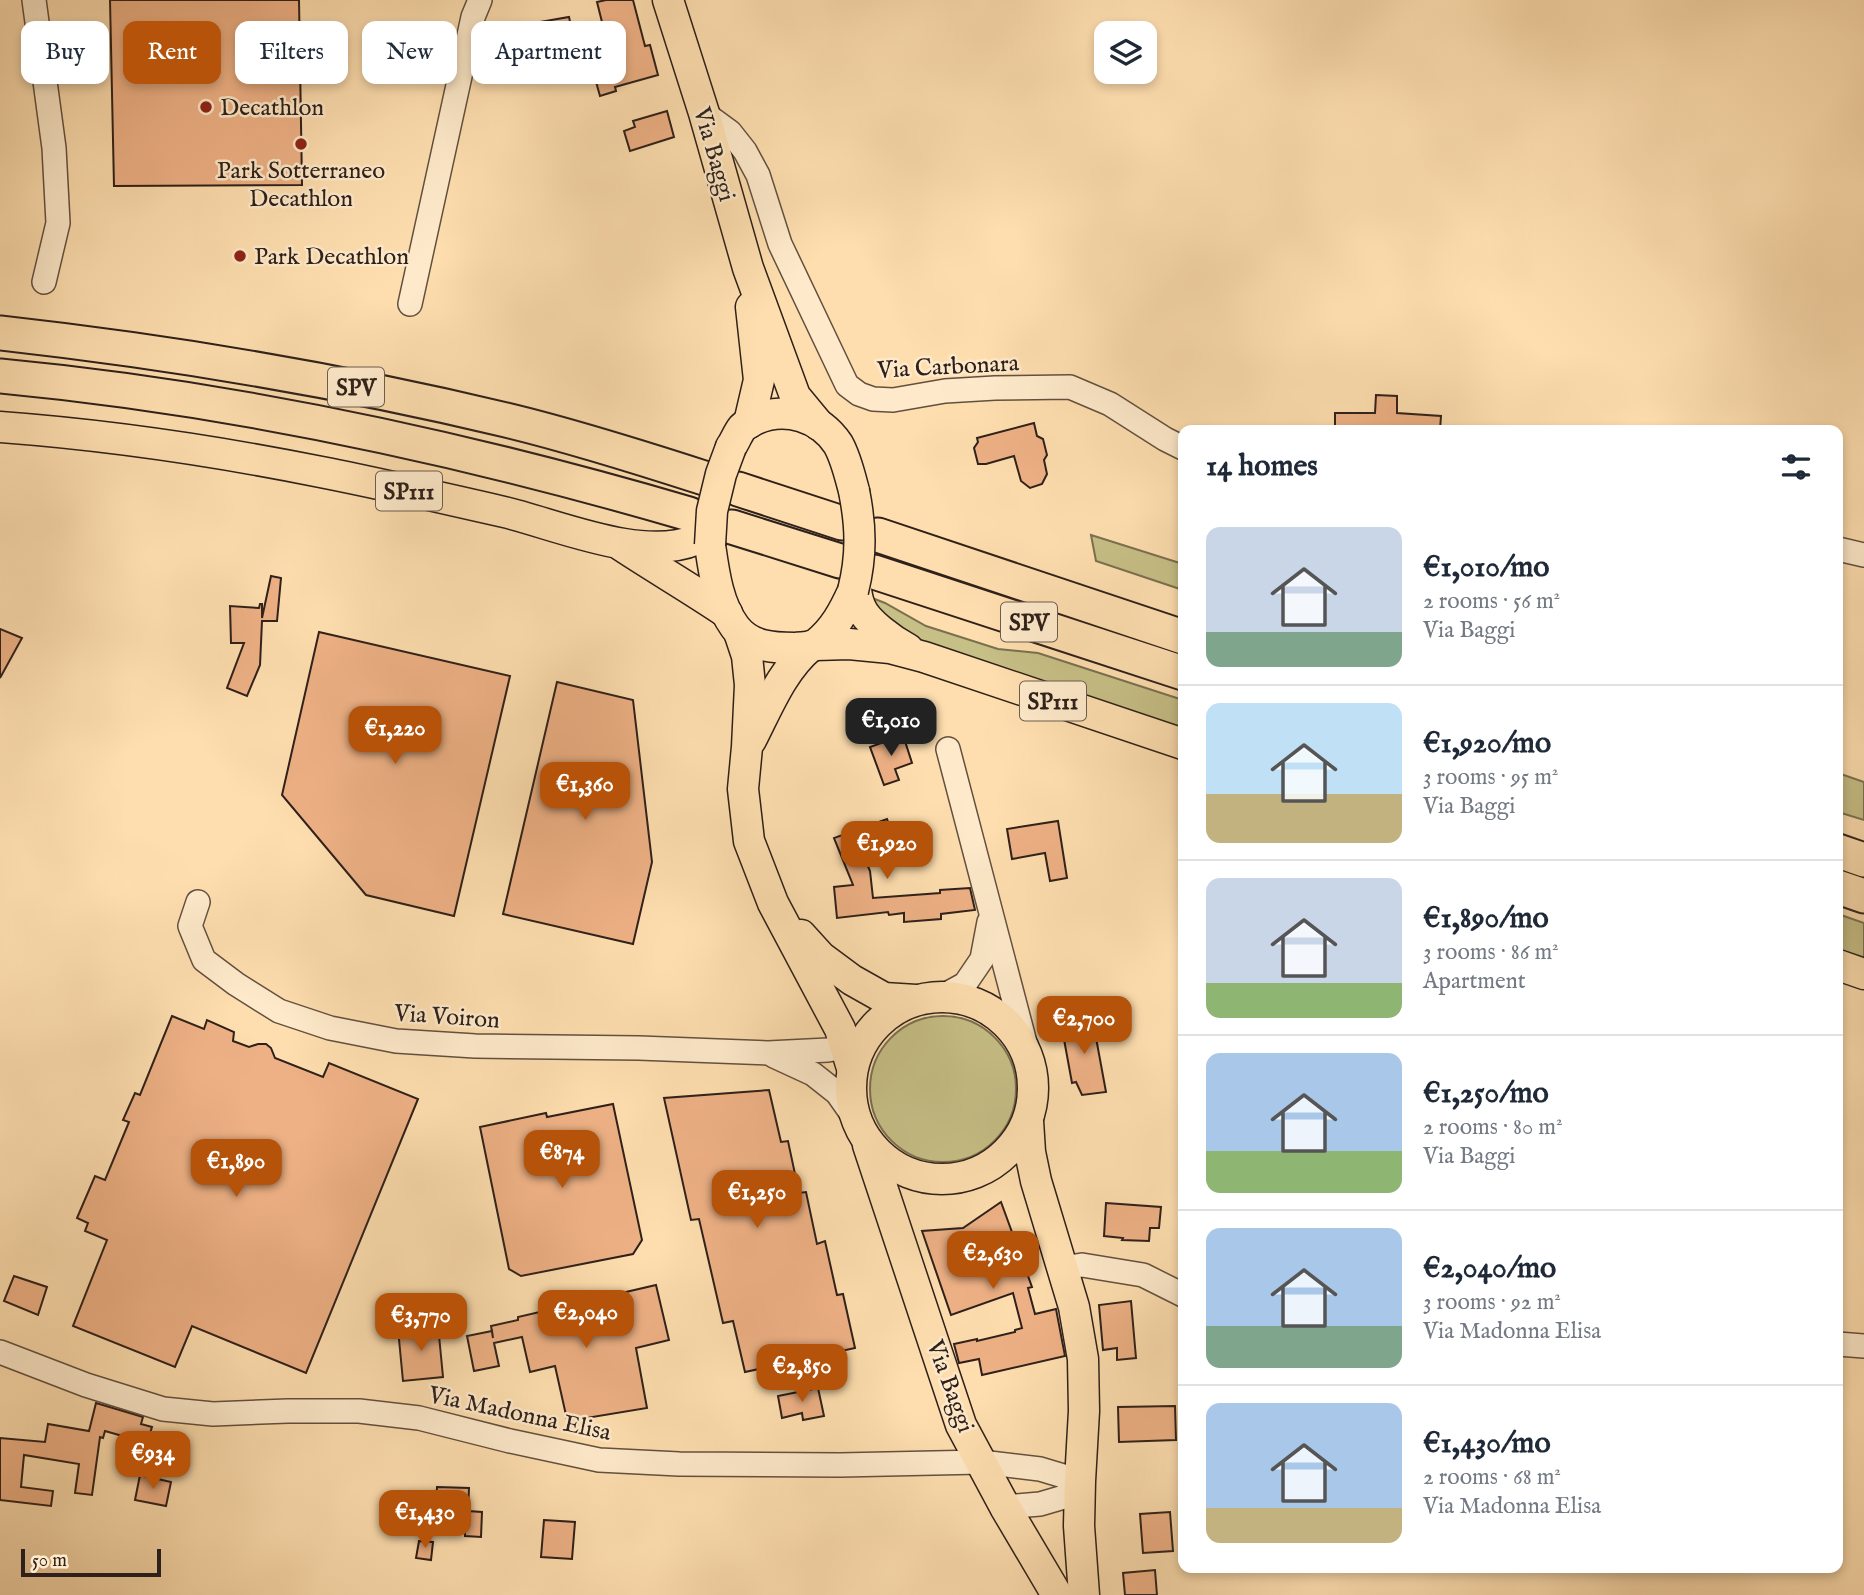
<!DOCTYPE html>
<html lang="en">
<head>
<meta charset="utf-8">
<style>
	:root { --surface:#fff; --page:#f2f2f3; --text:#1f2937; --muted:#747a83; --line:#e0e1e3; --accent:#b45309 }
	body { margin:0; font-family:"IM FELL English",serif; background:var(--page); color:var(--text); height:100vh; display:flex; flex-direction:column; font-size:26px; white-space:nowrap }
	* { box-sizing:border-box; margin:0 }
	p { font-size:23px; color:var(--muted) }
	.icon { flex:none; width:38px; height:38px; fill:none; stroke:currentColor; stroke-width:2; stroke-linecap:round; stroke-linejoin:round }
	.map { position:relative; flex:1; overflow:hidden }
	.drawer { position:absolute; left:1178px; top:425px; width:665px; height:1148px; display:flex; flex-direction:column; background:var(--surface); border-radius:14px; box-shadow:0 4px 10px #0003 }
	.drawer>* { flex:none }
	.hud { position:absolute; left:21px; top:21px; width:665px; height:63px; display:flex; gap:14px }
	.buttons { position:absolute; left:1094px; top:21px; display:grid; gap:14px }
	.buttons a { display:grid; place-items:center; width:63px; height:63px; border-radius:14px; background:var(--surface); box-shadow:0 4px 10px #0003; font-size:35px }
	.scale { position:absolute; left:21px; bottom:18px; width:140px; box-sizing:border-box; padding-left:7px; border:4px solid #2e201a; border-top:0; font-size:19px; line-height:24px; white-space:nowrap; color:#2e201a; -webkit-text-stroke:5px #feeacb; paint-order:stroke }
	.price { position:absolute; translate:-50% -60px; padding:0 16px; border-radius:14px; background:var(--accent); color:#fff; font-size:23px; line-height:46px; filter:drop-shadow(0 2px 4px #0008) }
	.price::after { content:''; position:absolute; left:50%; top:42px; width:21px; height:16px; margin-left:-10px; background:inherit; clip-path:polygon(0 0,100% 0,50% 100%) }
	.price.current { background:#222; color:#fff }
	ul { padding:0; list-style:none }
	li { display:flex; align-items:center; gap:21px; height:175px; padding:0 28px }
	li+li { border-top:2px solid var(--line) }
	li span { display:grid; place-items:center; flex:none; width:196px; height:140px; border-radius:14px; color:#555 }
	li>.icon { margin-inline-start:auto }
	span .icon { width:84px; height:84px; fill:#fffc; stroke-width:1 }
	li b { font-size:30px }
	h2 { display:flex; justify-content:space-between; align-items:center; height:84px; padding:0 28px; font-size:30px }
	.tag { padding:0 24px; border-radius:14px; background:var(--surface); box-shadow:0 4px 10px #0003; font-size:24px; line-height:63px }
	.tag.current { background:var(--accent); color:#fff }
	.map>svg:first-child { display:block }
</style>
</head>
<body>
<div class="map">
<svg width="1864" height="1595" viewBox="0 0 1864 1595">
	<rect width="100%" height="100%" fill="#fedeaf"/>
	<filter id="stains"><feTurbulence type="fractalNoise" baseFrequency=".00286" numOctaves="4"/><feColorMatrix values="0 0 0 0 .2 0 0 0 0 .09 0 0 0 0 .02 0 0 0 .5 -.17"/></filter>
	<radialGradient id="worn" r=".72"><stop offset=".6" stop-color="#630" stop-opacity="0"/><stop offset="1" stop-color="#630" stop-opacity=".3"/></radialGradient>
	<g fill="#c6bf86" stroke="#7a7050" stroke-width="2">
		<polygon points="1091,535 1183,564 1183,590 1096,561"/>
		<polygon points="867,596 885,603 926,626 998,649 1038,653 1183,700 1183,731 924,644 876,615"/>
		<polygon points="1838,773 1864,782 1864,820 1838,812"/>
		<polygon points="1838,914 1864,923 1864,959 1838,950"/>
		<circle cx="943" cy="1089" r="73"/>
	</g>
	<g fill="#eeb185" stroke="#2e201a" stroke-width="2">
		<polygon points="110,0 299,0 302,185 114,186"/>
		<polygon points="606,0 633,0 645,46 650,45 658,75 615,87 616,91 600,96 591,64 611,58 597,2"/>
		<polygon points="569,17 574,40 539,46 534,23"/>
		<polygon points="667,111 674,137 630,151 624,131 635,127 633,121"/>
		<polygon points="1376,395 1397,396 1397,413 1441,416 1440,430 1335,430 1335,413 1375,413"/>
		<polygon points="1034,423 1037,436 1043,439 1047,455 1044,460 1047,474 1042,484 1030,488 1021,481 1014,456 986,464 978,464 974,448 978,442 977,438"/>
		<polygon points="271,576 281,578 277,621 262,621 260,665 247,696 227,688 244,643 231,643 230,606 259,608 260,604 262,604 262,618"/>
		<polygon points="0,629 22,638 0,678"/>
		<polygon points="319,632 510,676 454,916 366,895 282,795"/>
		<polygon points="557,682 633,700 652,862 633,944 503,914"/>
		<polygon points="903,735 912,763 895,769 899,780 884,785 870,747"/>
		<polygon points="887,819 899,851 867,864 870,871 873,898 940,893 940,890 970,888 975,910 941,914 941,919 904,922 904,913 889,915 888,912 837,918 834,887 853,885 834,838"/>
		<polygon points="1058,821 1067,878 1050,881 1045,853 1012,859 1007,829"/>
		<polygon points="172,1016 204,1029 207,1020 234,1032 233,1041 249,1047 258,1044 266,1044 271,1048 275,1058 323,1077 329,1063 418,1099 306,1373 192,1326 175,1367 73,1326 107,1240 85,1231 88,1223 77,1218 95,1176 105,1180 129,1122 123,1120 135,1093 140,1095"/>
		<polygon points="1092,1016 1106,1092 1082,1095 1076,1082 1072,1083 1061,1023"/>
		<polygon points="769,1090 781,1142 788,1141 799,1193 806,1192 817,1244 825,1241 837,1295 843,1294 855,1348 745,1372 733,1321 723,1323 699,1219 691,1220 664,1098"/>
		<polygon points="613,1104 642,1240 633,1254 521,1276 509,1269 480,1127 546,1113 547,1117"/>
		<polygon points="1001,1202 1032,1287 1028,1288 1035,1314 1056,1309 1065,1356 982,1375 979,1359 959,1363 954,1344 977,1339 977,1341 1015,1332 1015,1330 1022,1328 1013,1293 951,1315 922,1231 963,1228"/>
		<polygon points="1106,1203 1161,1207 1159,1228 1150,1228 1149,1241 1122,1240 1123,1238 1104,1236"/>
		<polygon points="14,1276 47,1287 38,1315 4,1301"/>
		<polygon points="656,1285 669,1340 636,1348 647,1408 586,1418 586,1421 568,1424 555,1366 530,1372 522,1337 494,1343 499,1366 474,1371 467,1336 492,1331 493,1338 491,1326 518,1320 518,1317"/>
		<polygon points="1131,1301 1136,1358 1117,1360 1117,1348 1103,1350 1099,1305"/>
		<polygon points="438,1325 443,1377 403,1381 398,1329"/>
		<polygon points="818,1388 824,1416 803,1420 802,1413 782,1418 778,1396"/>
		<polygon points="96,1403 143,1417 141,1424 152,1427 147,1443 105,1431 103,1438 100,1437 92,1495 75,1493 79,1464 24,1455 21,1487 53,1491 51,1506 0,1500 0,1438 45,1442 48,1424 89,1431"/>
		<polygon points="1175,1406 1176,1440 1119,1442 1118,1407"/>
		<polygon points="140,1475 171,1482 166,1506 135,1500"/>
		<polygon points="437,1487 469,1488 468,1511 482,1512 481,1537 465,1536 465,1527 435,1525"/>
		<polygon points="1170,1512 1173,1551 1143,1553 1140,1514"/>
		<polygon points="544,1520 575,1522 572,1559 541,1557"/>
		<polygon points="419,1541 433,1542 431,1560 416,1558"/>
		<polygon points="1155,1570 1157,1595 1125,1595 1123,1573"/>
	</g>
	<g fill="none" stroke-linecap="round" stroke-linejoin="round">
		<g stroke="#62503f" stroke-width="26">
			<g id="minor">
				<polyline points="34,0 54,148 58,223 44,282"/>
				<polyline points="704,113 730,132 745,151 758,175 780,244 847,385 859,394 873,399 893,400 945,391 995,388 1070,387 1110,404 1165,439 1183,448"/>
				<polyline points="410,304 473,17 480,0"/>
				<polyline points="1838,549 1864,555"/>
				<polyline points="948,749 1028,1054"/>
				<polyline points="198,902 190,926 204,960 236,984 279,1011 330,1028 396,1041 475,1046 639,1048 768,1053 828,1050 846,1047 864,1039"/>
				<polyline points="943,996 965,984 982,959 989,922"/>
				<polyline points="774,1056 813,1074 837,1093 856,1120"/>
				<polyline points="1062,1268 1082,1265 1143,1275 1183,1295"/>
				<polyline points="1838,1344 1864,1346"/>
				<polyline points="0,1352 86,1385 163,1409 213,1414 288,1411 359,1411 419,1418 510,1441 599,1460 679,1464 840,1465 981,1462 1040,1469 1080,1481 1064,1497 1040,1504 1005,1507"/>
			</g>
		</g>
		<g stroke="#2e201a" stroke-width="33">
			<g id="major">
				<polyline points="668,0 704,113 748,268 795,396 819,425"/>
				<polyline points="749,423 759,380 751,307"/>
				<path d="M0,427C108,435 216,451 321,472C382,484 443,498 504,512C558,525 642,562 695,540"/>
				<path d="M731,447C735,441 738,433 742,428C746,424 751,422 756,419C786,406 820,417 838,444C846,458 850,476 854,491"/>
				<path d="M710,545C714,573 718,604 735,627C750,647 773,648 795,648C802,647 810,648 816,644C834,630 844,611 853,591"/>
				<path d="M622,546C657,569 693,590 727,613"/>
				<path d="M855,583C856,591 857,599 860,606C866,622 893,641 908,649"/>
				<polyline points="739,632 747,656 750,685 747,747 743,789 749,841 773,903 840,1029 852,1068"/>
				<polyline points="815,645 849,644 890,648 924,657 1183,744"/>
				<path d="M751,740C768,707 782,670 811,646"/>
				<polyline points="801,935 821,957 852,980 884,998 916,1000"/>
				<polyline points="1838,965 1864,974"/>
				<circle cx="942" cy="1088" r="91"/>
				<polyline points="1028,1121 1030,1152 1036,1181 1074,1307 1083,1359 1084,1411 1080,1481 1079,1526 1084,1595"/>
				<polyline points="868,1145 961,1425 1005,1507 1057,1595"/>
			</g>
		</g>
		<g stroke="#2e201a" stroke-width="37">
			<g id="highway">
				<path d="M0,333C170,352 339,380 506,420C573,436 639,457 704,478"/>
				<path d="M0,376C234,398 464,448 689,514"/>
				<polyline points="738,489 842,523"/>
				<polyline points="732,527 840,561"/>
				<polyline points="878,535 1183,637"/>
				<polyline points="874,572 1183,673"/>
				<polyline points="1838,851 1864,860"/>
				<polyline points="1838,887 1864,896"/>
			</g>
		</g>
		<use href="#minor" stroke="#feeacb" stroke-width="23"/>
		<use href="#major" stroke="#fedeaf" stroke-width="30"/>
		<use href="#highway" stroke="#fedeaf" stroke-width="33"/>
		<g stroke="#2e201a" stroke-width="33" stroke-linecap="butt">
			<g id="major-bridge">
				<polyline points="710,545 712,511 721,474 731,447"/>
				<path d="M853,591C862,555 861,526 854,491"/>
			</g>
		</g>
		<use href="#major-bridge" stroke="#fedeaf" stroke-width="30"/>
	</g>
	<g fill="#8f2418" stroke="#feeacb" stroke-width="2.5">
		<circle cx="206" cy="107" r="7"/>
		<circle cx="301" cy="144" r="7"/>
		<circle cx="240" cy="256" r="7"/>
	</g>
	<g text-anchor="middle" stroke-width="5" stroke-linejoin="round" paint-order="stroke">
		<g fill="#feeacb" stroke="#6c5d4f" stroke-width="2">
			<rect x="328" y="367.5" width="56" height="39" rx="5"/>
			<rect x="376" y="471.5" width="66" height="39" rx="5"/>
			<rect x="1001" y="602.5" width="56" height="39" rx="5"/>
			<rect x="1020" y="681.5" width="66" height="39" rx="5"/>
		</g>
		<g font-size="23" font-weight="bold" fill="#2e201a">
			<text x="356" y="395">SPV</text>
			<text x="409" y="499">SP111</text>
			<text x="1029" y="630">SPV</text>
			<text x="1053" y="709">SP111</text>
		</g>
		<g font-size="24" fill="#2e201a" stroke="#feeacb" text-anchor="start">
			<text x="220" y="115">Decathlon</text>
			<text x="301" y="178" text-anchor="middle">Park Sotterraneo<tspan x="301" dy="28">Decathlon</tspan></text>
			<text x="254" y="264">Park Decathlon</text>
		</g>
		<g font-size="24" fill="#2e201a" stroke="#feeacb">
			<text transform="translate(715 154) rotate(74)" y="8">Via Baggi</text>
			<text transform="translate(948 366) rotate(-3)" y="8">Via Carbonara</text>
			<text transform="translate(447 1016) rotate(4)" y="8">Via Voiron</text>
			<text transform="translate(951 1386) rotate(70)" y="8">Via Baggi</text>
			<text transform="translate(520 1413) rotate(12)" y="8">Via Madonna Elisa</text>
		</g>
	</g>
	<rect width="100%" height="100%" filter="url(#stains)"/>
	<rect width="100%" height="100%" fill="url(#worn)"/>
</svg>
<div class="buttons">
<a><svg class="icon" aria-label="layers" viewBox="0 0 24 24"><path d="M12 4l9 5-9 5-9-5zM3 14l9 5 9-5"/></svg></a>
</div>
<div class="scale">50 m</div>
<b class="price current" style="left:891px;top:758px">€1,010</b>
<b class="price" style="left:395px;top:766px">€1,220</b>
<b class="price" style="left:585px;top:822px">€1,360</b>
<b class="price" style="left:887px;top:881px">€1,920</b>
<b class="price" style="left:1084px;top:1056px">€2,700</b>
<b class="price" style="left:562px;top:1190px">€874</b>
<b class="price" style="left:236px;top:1199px">€1,890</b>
<b class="price" style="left:757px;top:1230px">€1,250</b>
<b class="price" style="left:993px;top:1291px">€2,630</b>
<b class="price" style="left:586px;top:1350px">€2,040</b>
<b class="price" style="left:421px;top:1353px">€3,770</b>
<b class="price" style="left:802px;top:1404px">€2,850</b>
<b class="price" style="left:153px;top:1491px">€934</b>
<b class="price" style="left:425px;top:1550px">€1,430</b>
<div class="hud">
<a class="tag">Buy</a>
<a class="tag current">Rent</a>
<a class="tag">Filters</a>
<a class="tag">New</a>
<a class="tag">Apartment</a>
</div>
<section class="drawer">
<h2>14 homes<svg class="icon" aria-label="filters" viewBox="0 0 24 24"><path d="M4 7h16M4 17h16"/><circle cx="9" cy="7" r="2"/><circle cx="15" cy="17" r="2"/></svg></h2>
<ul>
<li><span style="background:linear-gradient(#c9d6e8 75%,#7fa58c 0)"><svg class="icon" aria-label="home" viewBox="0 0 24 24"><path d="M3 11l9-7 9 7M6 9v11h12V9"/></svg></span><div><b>€1,010/mo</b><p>2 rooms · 56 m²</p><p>Via Baggi</p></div></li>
<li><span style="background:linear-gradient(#bfe0f5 65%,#c2b280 0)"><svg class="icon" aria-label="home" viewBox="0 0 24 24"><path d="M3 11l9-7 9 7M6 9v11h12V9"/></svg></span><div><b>€1,920/mo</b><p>3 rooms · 95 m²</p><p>Via Baggi</p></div></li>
<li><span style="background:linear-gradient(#c9d6e8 75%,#8fb573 0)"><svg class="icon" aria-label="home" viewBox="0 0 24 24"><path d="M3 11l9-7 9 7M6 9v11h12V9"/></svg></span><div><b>€1,890/mo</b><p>3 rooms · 86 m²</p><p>Apartment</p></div></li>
<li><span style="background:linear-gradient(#a9c7e8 70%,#8fb573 0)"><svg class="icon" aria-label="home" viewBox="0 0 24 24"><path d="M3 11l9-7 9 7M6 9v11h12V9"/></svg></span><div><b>€1,250/mo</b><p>2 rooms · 80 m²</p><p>Via Baggi</p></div></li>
<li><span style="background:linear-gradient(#a9c7e8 70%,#7fa58c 0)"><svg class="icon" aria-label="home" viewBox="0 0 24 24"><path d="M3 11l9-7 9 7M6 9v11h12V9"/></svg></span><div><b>€2,040/mo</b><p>3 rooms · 92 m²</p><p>Via Madonna Elisa</p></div></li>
<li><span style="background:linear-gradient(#a9c7e8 75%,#c2b280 0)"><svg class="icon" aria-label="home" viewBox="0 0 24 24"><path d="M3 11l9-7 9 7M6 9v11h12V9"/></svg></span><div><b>€1,430/mo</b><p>2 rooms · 68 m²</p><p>Via Madonna Elisa</p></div></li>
</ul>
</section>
</div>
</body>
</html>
